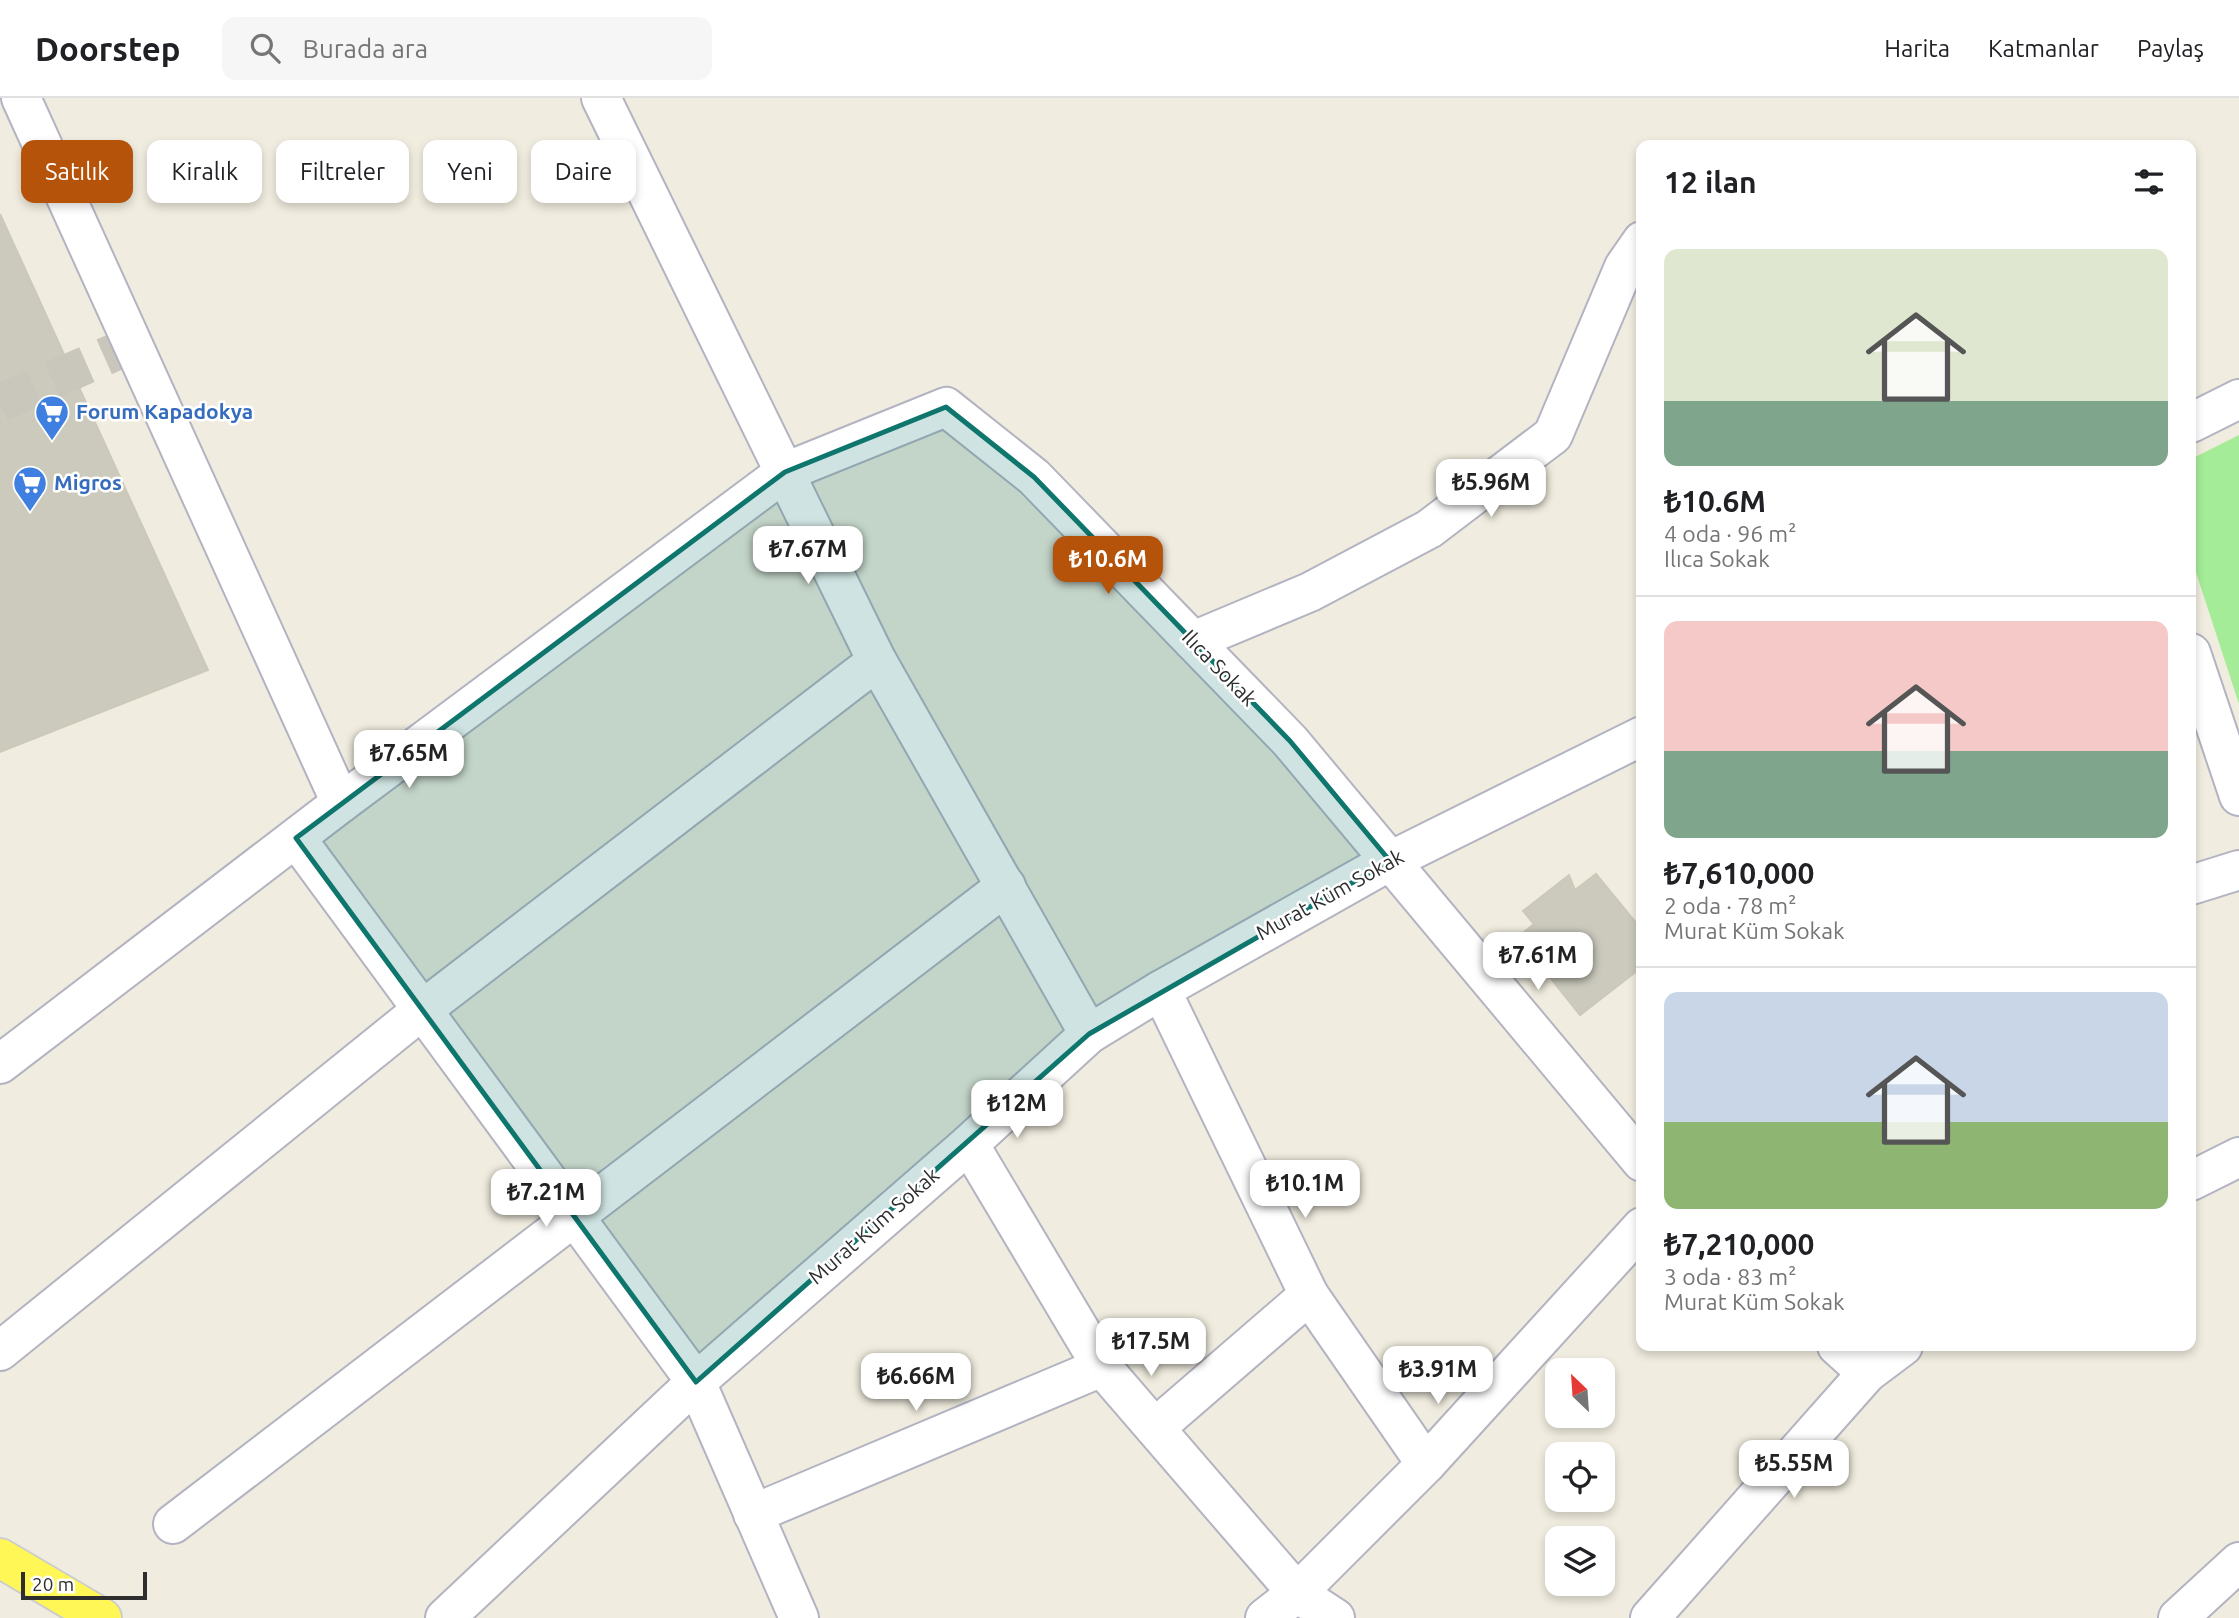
<!DOCTYPE html>
<html lang="tr">
<head>
<meta charset="utf-8">
<style>
	:root { --surface:#fff; --page:#f6f6f6; --text:#202124; --muted:#757577; --line:#e0e0e0; --accent:#b45309 }
	body { margin:0; font-family:Ubuntu,sans-serif; background:var(--page); color:var(--text); height:100vh; display:flex; flex-direction:column; font-size:26px; white-space:nowrap }
	* { box-sizing:border-box; margin:0 }
	p { font-size:23px; color:var(--muted) }
	.icon { flex:none; width:38px; height:38px; fill:none; stroke:currentColor; stroke-width:2; stroke-linecap:round; stroke-linejoin:round }
	.map { position:relative; flex:1; overflow:hidden }
	.details { position:absolute; left:1636px; top:42px; width:560px; height:1211px; display:flex; flex-direction:column; background:var(--surface); border-radius:14px; box-shadow:0 4px 10px #0003 }
	.details>* { flex:none }
	.banner { position:absolute; left:21px; top:42px; width:665px; height:63px; display:flex; gap:14px }
	.needle { width:46px; rotate:335deg }
	.fabs { position:absolute; left:1545px; top:1260px; display:grid; gap:14px }
	.fabs a { display:grid; place-items:center; width:70px; height:70px; border-radius:14px; background:var(--surface); box-shadow:0 4px 10px #0003; font-size:35px }
	.scale { position:absolute; left:21px; bottom:18px; width:126px; box-sizing:border-box; padding-left:7px; border:4px solid #2e2e2e; border-top:0; font-size:19px; line-height:24px; white-space:nowrap; color:#2e2e2e; -webkit-text-stroke:5px #fff; paint-order:stroke }
	.price { position:absolute; translate:-50% -60px; padding:0 16px; border-radius:14px; background:#fff; color:#222; font-size:23px; line-height:46px; filter:drop-shadow(0 2px 4px #0008) }
	.price::after { content:''; position:absolute; left:50%; top:42px; width:21px; height:16px; margin-left:-10px; background:inherit; clip-path:polygon(0 0,100% 0,50% 100%) }
	.price.current { background:var(--accent); color:#fff }
	ul { padding:0; list-style:none }
	li { display:grid; align-content:center; gap:14px; height:371px; padding:0 28px }
	li+li { border-top:2px solid var(--line) }
	li span { display:grid; place-items:center; height:217px; border-radius:14px; color:#555 }
	li>.icon { margin-inline-start:auto }
	span .icon { width:126px; height:126px; fill:#fffc; stroke-width:1 }
	li b { font-size:30px }
	h2 { display:flex; justify-content:space-between; align-items:center; height:84px; padding:0 28px; font-size:30px }
	.chip { padding:0 24px; border-radius:14px; background:var(--surface); box-shadow:0 4px 10px #0003; font-size:24px; line-height:63px }
	.chip.current { background:var(--accent); color:#fff }
	header { display:flex; align-items:center; gap:42px; box-sizing:border-box; height:98px; padding:0 35px; background:var(--surface); border-bottom:2px solid var(--line) }
	header strong { font-size:33px }
	nav { display:flex; gap:38px; margin-inline-start:auto; font-size:24px }
	.search { width:490px; height:63px; background:var(--page); display:flex; align-items:center; gap:18px; box-sizing:border-box; padding:0 24px; border-radius:14px; color:var(--muted); font-size:26px }
	.map>svg:first-child { display:block }
</style>
</head>
<body>
<header>
<strong>Doorstep</strong>
<div class="search"><svg class="icon" aria-label="search" viewBox="0 0 24 24"><circle cx="10" cy="10" r="6"/><path d="M15 15l6 6"/></svg>Burada ara</div>
<nav><a>Harita</a><a>Katmanlar</a><a>Paylaş</a></nav>
</header>
<div class="map">
<svg width="2239" height="1520" viewBox="0 0 2239 1520">
	<rect width="100%" height="100%" fill="#f0ecdf"/>
	<polygon fill="#a4ec97" points="2239,337 2239,606 2191,459 2191,361"/>
	<g fill="#cbcabd" stroke="#ccc9b8" stroke-width="2">
		<polygon points="0,116 208,572 0,654"/>
		<polygon points="1596,776 1642,832 1642,869 1580,917 1518,839 1534,826 1523,813 1569,777 1575,792"/>
	</g>
	<g fill="none" stroke-linecap="round" stroke-linejoin="round">
		<polyline stroke="#c9c6bc" stroke-width="38" stroke-dasharray="38 19" stroke-linecap="butt" points="0,305 131,247"/>
		<g stroke="#b3b3c2" stroke-width="42">
			<g id="minor">
				<polyline points="21,0 341,705"/>
				<polyline points="601,0 877,563 1089,936"/>
				<polyline points="2191,325 2239,301"/>
				<polyline points="1193,543 1310,494 1429,431 1553,337 1624,169 1642,143"/>
				<polyline points="2191,555 2239,698"/>
				<polyline points="296,740 696,1284 799,1520"/>
				<polyline points="2191,787 2239,772"/>
				<polyline points="1161,892 1309,1197 1426,1366"/>
				<polyline points="0,966 341,705 785,374 946,309 1034,379 1290,643 1642,1064"/>
				<polyline points="969,1046 1102,1269 1297,1495 1335,1520"/>
				<polyline points="2191,1083 2239,1059"/>
				<polyline points="1837,1248 1867,1275"/>
				<polyline points="0,1253 422,912 877,563"/>
				<polyline points="1155,1330 1309,1197"/>
				<polyline points="753,1416 1102,1269"/>
				<polyline points="173,1426 1006,788"/>
				<polyline points="445,1520 696,1284 969,1046 1089,936 1161,892 1390,763 1642,638"/>
				<polyline points="1265,1520 1297,1495 1426,1366 1642,1129"/>
				<polyline points="1650,1520 1867,1275 1903,1248"/>
				<polyline points="2178,1520 2239,1464"/>
			</g>
		</g>
		<g stroke="#cdcdcd" stroke-width="42">
			<polyline id="major" points="0,1460 102,1520"/>
		</g>
		<use href="#minor" stroke="#fff" stroke-width="38"/>
		<use href="#major" stroke="#fff756" stroke-width="38"/>
	</g>
	<path fill="#0f766e" fill-opacity="0.2" stroke="#0f766e" stroke-width="5" stroke-linejoin="round" d="M946,309L1034,379L1290,643L1390,763L1089,936L696,1284L296,740L785,374Z"/>
	<defs>
		<g id="supermarket-pin" transform="scale(1.75)"><path d="M0 17L-7.5 6A9.5 9.5 0 1 1 7.5 6Z" fill="#3f7fe0" stroke="#fff"/><path d="M-6-5.5h2.5l.6 2H6L4.5 2H-2.5L-4.4-4H-6ZM-1.5 3.2a1.3 1.3 0 1 0 .1 0ZM3 3.2a1.3 1.3 0 1 0 .1 0Z" fill="#fff"/></g>
	</defs>
	<g fill-rule="evenodd">
		<use href="#supermarket-pin" x="52" y="314"/>
		<use href="#supermarket-pin" x="30" y="385"/>
	</g>
	<g text-anchor="middle" stroke-width="5" stroke-linejoin="round" paint-order="stroke">
		<g font-size="21" font-weight="bold" fill="#366cbe" stroke="#fff" text-anchor="start">
			<text x="76" y="321">Forum Kapadokya</text>
			<text x="54" y="392">Migros</text>
		</g>
		<g font-size="21" fill="#2e2e2e" stroke="#fff">
			<text transform="translate(1219 570) rotate(46)" y="7">Ilıca Sokak</text>
			<text transform="translate(1330 797) rotate(-29)" y="7">Murat Küm Sokak</text>
			<text transform="translate(874 1128) rotate(-41)" y="7">Murat Küm Sokak</text>
		</g>
	</g>
</svg>
<div class="fabs">
<a><svg class="needle" viewBox="-14 -14 28 28"><path d="M0-13l5 13h-10z" fill="#e53935"/><path d="M0 13l5-13h-10z" fill="#757577"/></svg></a>
<a><svg class="icon" aria-label="locate" viewBox="0 0 24 24"><circle cx="12" cy="12" r="6"/><path d="M12 2v4M12 18v4M2 12h4M18 12h4"/></svg></a>
<a><svg class="icon" aria-label="layers" viewBox="0 0 24 24"><path d="M12 4l9 5-9 5-9-5zM3 14l9 5 9-5"/></svg></a>
</div>
<div class="scale">20 m</div>
<b class="price" style="left:1491px;top:421px">₺5.96M</b>
<b class="price" style="left:808px;top:488px">₺7.67M</b>
<b class="price current" style="left:1108px;top:498px">₺10.6M</b>
<b class="price" style="left:409px;top:692px">₺7.65M</b>
<b class="price" style="left:1538px;top:894px">₺7.61M</b>
<b class="price" style="left:1017px;top:1042px">₺12M</b>
<b class="price" style="left:1305px;top:1122px">₺10.1M</b>
<b class="price" style="left:546px;top:1131px">₺7.21M</b>
<b class="price" style="left:1151px;top:1280px">₺17.5M</b>
<b class="price" style="left:1438px;top:1308px">₺3.91M</b>
<b class="price" style="left:916px;top:1315px">₺6.66M</b>
<b class="price" style="left:1794px;top:1402px">₺5.55M</b>
<div class="banner">
<a class="chip current">Satılık</a>
<a class="chip">Kiralık</a>
<a class="chip">Filtreler</a>
<a class="chip">Yeni</a>
<a class="chip">Daire</a>
</div>
<section class="details">
<h2>12 ilan<svg class="icon" aria-label="filters" viewBox="0 0 24 24"><path d="M4 7h16M4 17h16"/><circle cx="9" cy="7" r="2"/><circle cx="15" cy="17" r="2"/></svg></h2>
<ul>
<li><span style="background:linear-gradient(#dfe7d0 70%,#7fa58c 0)"><svg class="icon" aria-label="home" viewBox="0 0 24 24"><path d="M3 11l9-7 9 7M6 9v11h12V9"/></svg></span><div><b>₺10.6M</b><p>4 oda · 96 m²</p><p>Ilıca Sokak</p></div></li>
<li><span style="background:linear-gradient(#f6c9c9 60%,#7fa58c 0)"><svg class="icon" aria-label="home" viewBox="0 0 24 24"><path d="M3 11l9-7 9 7M6 9v11h12V9"/></svg></span><div><b>₺7,610,000</b><p>2 oda · 78 m²</p><p>Murat Küm Sokak</p></div></li>
<li><span style="background:linear-gradient(#c9d6e8 60%,#8fb573 0)"><svg class="icon" aria-label="home" viewBox="0 0 24 24"><path d="M3 11l9-7 9 7M6 9v11h12V9"/></svg></span><div><b>₺7,210,000</b><p>3 oda · 83 m²</p><p>Murat Küm Sokak</p></div></li>
</ul>
</section>
</div>
</body>
</html>
